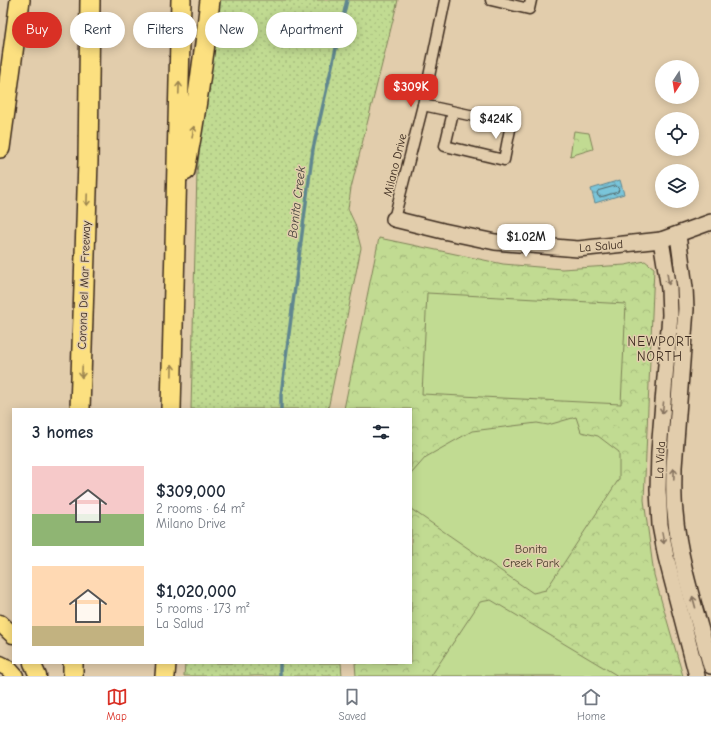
<!DOCTYPE html>
<html lang="en">
<head>
<meta charset="utf-8">
<style>
	:root { --surface:#fff; --page:#f2f2f3; --text:#1f2937; --muted:#747a83; --line:#e0e1e3; --accent:#d93025 }
	body { margin:0; font-family:"Comic Neue",sans-serif; background:var(--page); color:var(--text); height:100vh; display:flex; flex-direction:column; font-size:15px; white-space:nowrap }
	* { box-sizing:border-box; margin:0 }
	p { font-size:13px; color:var(--muted) }
	.icon { flex:none; width:22px; height:22px; fill:none; stroke:currentColor; stroke-width:2; stroke-linecap:round; stroke-linejoin:round }
	.map { position:relative; flex:1; overflow:hidden }
	.panel { position:absolute; left:12px; top:408px; width:400px; height:256px; display:flex; flex-direction:column; background:var(--surface); border-radius:0px; box-shadow:0 2px 10px #0003 }
	.panel>* { flex:none }
	.top-card { position:absolute; left:12px; top:12px; width:400px; height:36px; display:flex; gap:8px }
	.needle { width:26px; rotate:192deg }
	.controls { position:absolute; left:655px; top:60px; display:grid; gap:8px }
	.controls a { display:grid; place-items:center; width:44px; height:44px; border-radius:50%; background:var(--surface); box-shadow:0 2px 10px #0003; font-size:20px }
	.price { position:absolute; translate:-50% -34px; padding:0 9px; border-radius:8px; background:#fff; color:#222; font-size:13px; line-height:26px; filter:drop-shadow(0 1px 2px #0008) }
	.price::after { content:''; position:absolute; left:50%; top:24px; width:12px; height:9px; margin-left:-6px; background:inherit; clip-path:polygon(0 0,100% 0,50% 100%) }
	.price.active { background:var(--accent); color:#fff }
	ul { padding:0; list-style:none }
	li { display:flex; align-items:center; gap:12px; height:100px; padding:0 20px }
	li span { display:grid; place-items:center; flex:none; width:112px; height:80px; border-radius:0px; color:#555 }
	li>.icon { margin-inline-start:auto }
	span .icon { width:48px; height:48px; fill:#fffc; stroke-width:1 }
	li b { font-size:17px }
	h2 { display:flex; justify-content:space-between; align-items:center; height:48px; padding:0 20px; font-size:17px }
	.chip { padding:0 14px; border-radius:18px; background:var(--surface); box-shadow:0 2px 10px #0003; font-size:14px; line-height:36px }
	.chip.active { background:var(--accent); color:#fff }
	.tabs { display:flex; justify-content:space-around; align-items:center; height:56px; border-top:1px solid var(--line); background:var(--surface); font-size:11px; color:var(--muted) }
	.tabs a { display:grid; justify-items:center; gap:2px }
	.tabs .active { color:var(--accent) }
	.map>svg:first-child { display:block }
</style>
</head>
<body>
<div class="map">
<svg width="711" height="676" viewBox="0 0 711 676">
	<defs>
		<pattern id="grass-dots" width="8" height="8" patternUnits="userSpaceOnUse"><rect width="8" height="8" fill="#c1db92"/><path d="M2 2h.1M6 6h.1" fill="none" stroke="#a7bc7d" stroke-width="1.8" stroke-linecap="round"/></pattern>
		<pattern id="park-crowns" width="20" height="18" patternUnits="userSpaceOnUse"><rect width="20" height="18" fill="#c1db92"/><path d="M2 6a3 3 0 1 1 6 0M12 15a3 3 0 1 1 6 0" fill="none" stroke="#a7bc7d"/></pattern>
		<pattern id="water-waves" width="16" height="10" patternUnits="userSpaceOnUse"><rect width="16" height="10" fill="#7ac5da"/><path d="M0 5q4-4 8 0t8 0" fill="none" stroke="#6aa9bb"/></pattern>
	</defs>
	<rect width="100%" height="100%" fill="#e2cdac"/>
	<filter id="ink" filterUnits="userSpaceOnUse"><feTurbulence type="fractalNoise" baseFrequency=".025" numOctaves="2"/><feDisplacementMap in="SourceGraphic" scale="8" xChannelSelector="R" yChannelSelector="G"/><feConvolveMatrix kernelMatrix="1 2 1 2 8 2 1 2 1" color-interpolation-filters="sRGB"/></filter>
	<g filter="url(#ink)">
		<g fill="url(#grass-dots)" stroke="#7e8258">
			<polygon points="216,0 398,0 351,188 348,209 355,224 361,248 328,409 191,409 197,172"/>
			<polygon points="185,663 341,663 342,676 184,676"/>
		</g>
		<g fill="url(#park-crowns)" stroke="#7e8258">
			<polygon points="574,131 589,133 593,149 570,156"/>
			<polygon points="379,238 503,264 562,269 625,265 645,261 654,268 644,500 654,575 683,676 356,676 355,663 411,663 411,409 344,409"/>
		</g>
		<g fill="#c1db92" stroke="#7e8258">
			<polygon points="427,293 626,304 621,404 422,394"/>
			<polygon points="576,417 581,432 598,436 619,452 619,479 546,590 533,593 411,509 411,474 426,457 472,431 537,423 548,425"/>
			<polygon points="491,600 618,676 431,676 480,602"/>
		</g>
		<polygon fill="url(#water-waves)" stroke="#61878f" points="620,180 624,194 595,203 591,189"/>
		<g fill="none" stroke-linecap="round" stroke-linejoin="round">
			<polygon stroke="#546869" stroke-width="1" points="616,186 619,189 618,192 600,197 598,196 597,193 598,191"/>
			<g stroke="#61878f" stroke-width="3.5">
				<polyline points="281,409 281,395 313,149 347,0"/>
				<polyline points="280,676 280,663"/>
			</g>
			<g stroke="#3b2a1e" stroke-width="13">
				<g id="street">
					<polyline points="491,0 529,9 531,0"/>
					<polyline points="423,105 511,124 504,160 445,146 453,112"/>
					<polyline points="394,219 423,105 445,0"/>
				</g>
			</g>
			<g stroke="#3b2a1e" stroke-width="18">
				<g id="secondary">
					<polyline points="394,219 443,231 495,242 578,249 661,240 711,222"/>
					<path d="M678,235L685,288L686,309L674,467C674,482 673,497 675,512C679,563 698,617 711,666"/>
					<polyline points="661,240 669,289 670,315 659,452 658,490 660,525 666,557 697,676"/>
				</g>
			</g>
			<g stroke="#3b2a1e" stroke-width="19">
				<g id="primary">
					<polyline points="0,623 13,635"/>
					<polyline points="32,663 38,676"/>
					<polyline points="0,664 8,668 15,676"/>
				</g>
			</g>
			<g stroke="#3b2a1e" stroke-width="22">
				<g id="highway">
					<polyline points="0,148 20,0"/>
					<path d="M185,171C196,114 204,57 210,0"/>
					<polyline points="80,409 88,161 90,0"/>
					<polyline points="171,409 181,0"/>
					<polyline points="73,676 73,663"/>
					<polyline points="165,676 166,663"/>
				</g>
			</g>
			<use href="#street" stroke="#e2cdac" stroke-width="10"/>
			<use href="#secondary" stroke="#e2cdac" stroke-width="15"/>
			<use href="#primary" stroke="#fce080" stroke-width="16"/>
			<use href="#highway" stroke="#fce080" stroke-width="19"/>
		</g>
		<defs><path id="oneway-shaft" d="M-6 0H5M1.5-3L5.5 0L1.5 3" fill="none" stroke-width="1.6" stroke-linecap="round" stroke-linejoin="round"/></defs>
		<g stroke="#9c854f">
			<use href="#oneway-shaft" transform="translate(179 88) rotate(-88)"/>
			<use href="#oneway-shaft" transform="translate(193 132) rotate(-81)"/>
			<use href="#oneway-shaft" transform="translate(87 200) rotate(92)"/>
			<use href="#oneway-shaft" transform="translate(172 370) rotate(-89)"/>
			<use href="#oneway-shaft" transform="translate(82 372) rotate(92)"/>
		</g>
		<g stroke="#86735e">
			<use href="#oneway-shaft" transform="translate(668 279) rotate(81)"/>
			<use href="#oneway-shaft" transform="translate(663 408) rotate(95)"/>
			<use href="#oneway-shaft" transform="translate(674 474) rotate(-88)"/>
			<use href="#oneway-shaft" transform="translate(663 538) rotate(80)"/>
			<use href="#oneway-shaft" transform="translate(694 602) rotate(-105)"/>
		</g>
	</g>
	<g text-anchor="middle" stroke-width="3" stroke-linejoin="round" paint-order="stroke">
		<g font-size="12" fill="#3b2a1e" stroke="#e2cdac">
			<text transform="translate(395 165) rotate(-76)" y="4">Milano Drive</text>
			<text transform="translate(601 246) rotate(-5)" y="4">La Salud</text>
			<text transform="translate(84 285) rotate(-88)" y="4">Corona Del Mar Freeway</text>
			<text transform="translate(660 460) rotate(-87)" y="4">La Vida</text>
		</g>
		<g font-size="12" fill="#483c2a" stroke="#e2cdac">
			<text x="531" y="553">Bonita<tspan x="531" dy="14">Creek Park</tspan></text>
		</g>
		<g font-size="13" font-style="italic" fill="#44413a" stroke="#e2cdac">
			<text transform="translate(296 202) rotate(-83)" y="5">Bonita Creek</text>
		</g>
		<g font-size="13" letter-spacing="1" fill="#3b2a1e" stroke="#e2cdac">
			<text x="660" y="346">NEWPORT<tspan x="660" dy="15">NORTH</tspan></text>
		</g>
	</g>
</svg>
<div class="controls">
<a><svg class="needle" viewBox="-14 -14 28 28"><path d="M0-13l5 13h-10z" fill="#e53935"/><path d="M0 13l5-13h-10z" fill="#747a83"/></svg></a>
<a><svg class="icon" aria-label="locate" viewBox="0 0 24 24"><circle cx="12" cy="12" r="6"/><path d="M12 2v4M12 18v4M2 12h4M18 12h4"/></svg></a>
<a><svg class="icon" aria-label="layers" viewBox="0 0 24 24"><path d="M12 4l9 5-9 5-9-5zM3 14l9 5 9-5"/></svg></a>
</div>
<b class="price active" style="left:411px;top:108px">$309K</b>
<b class="price" style="left:496px;top:140px">$424K</b>
<b class="price" style="left:526px;top:258px">$1.02M</b>
<div class="top-card">
<a class="chip active">Buy</a>
<a class="chip">Rent</a>
<a class="chip">Filters</a>
<a class="chip">New</a>
<a class="chip">Apartment</a>
</div>
<section class="panel">
<h2>3 homes<svg class="icon" aria-label="filters" viewBox="0 0 24 24"><path d="M4 7h16M4 17h16"/><circle cx="9" cy="7" r="2"/><circle cx="15" cy="17" r="2"/></svg></h2>
<ul>
<li><span style="background:linear-gradient(#f6c9c9 60%,#8fb573 0)"><svg class="icon" aria-label="home" viewBox="0 0 24 24"><path d="M3 11l9-7 9 7M6 9v11h12V9"/></svg></span><div><b>$309,000</b><p>2 rooms · 64 m²</p><p>Milano Drive</p></div></li>
<li><span style="background:linear-gradient(#ffd9b3 75%,#c2b280 0)"><svg class="icon" aria-label="home" viewBox="0 0 24 24"><path d="M3 11l9-7 9 7M6 9v11h12V9"/></svg></span><div><b>$1,020,000</b><p>5 rooms · 173 m²</p><p>La Salud</p></div></li>
</ul>
</section>
</div>
<nav class="tabs">
<a class="active"><svg class="icon" aria-label="map" viewBox="0 0 24 24"><path d="M3 6l6-2 6 2 6-2v14l-6 2-6-2-6 2zM9 4v14M15 6v14"/></svg>Map</a>
<a><svg class="icon" aria-label="saved" viewBox="0 0 24 24"><path d="M7 4h10v16l-5-4-5 4z"/></svg>Saved</a>
<a><svg class="icon" aria-label="home" viewBox="0 0 24 24"><path d="M3 11l9-7 9 7M6 9v11h12V9"/></svg>Home</a>
</nav>
</body>
</html>
